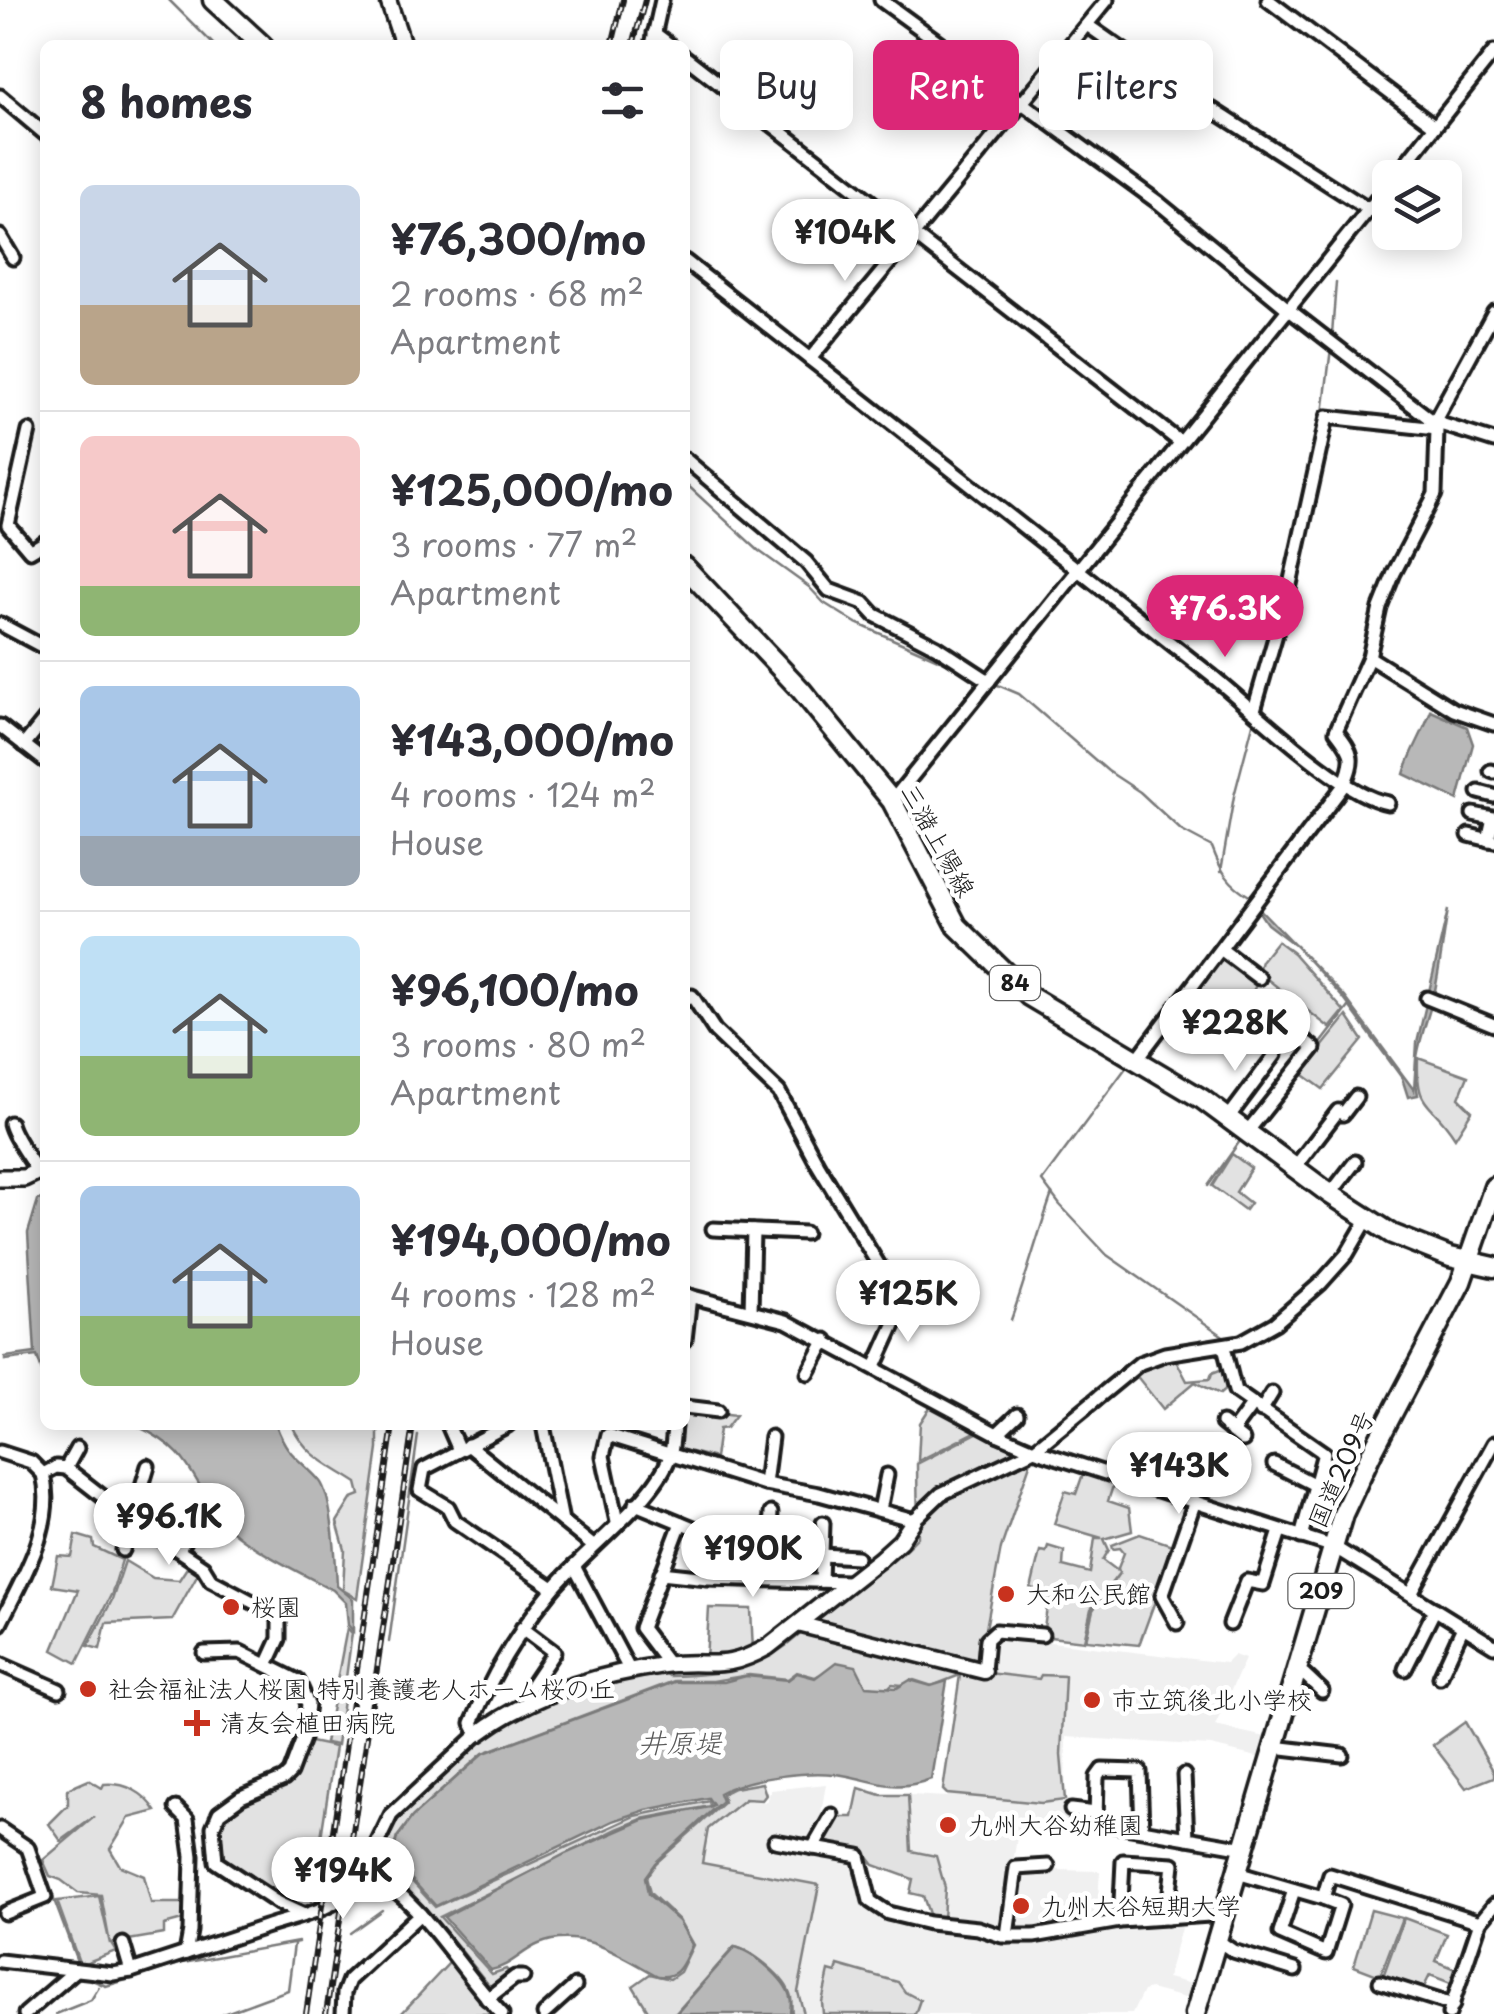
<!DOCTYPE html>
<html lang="en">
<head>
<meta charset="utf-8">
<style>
	:root { --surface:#fff; --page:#f7f7f7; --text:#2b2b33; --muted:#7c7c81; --line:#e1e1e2; --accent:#db2777 }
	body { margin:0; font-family:"Playpen Sans","Klee One",sans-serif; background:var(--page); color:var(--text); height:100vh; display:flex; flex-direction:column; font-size:38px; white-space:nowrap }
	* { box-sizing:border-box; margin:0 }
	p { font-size:32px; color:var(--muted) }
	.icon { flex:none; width:55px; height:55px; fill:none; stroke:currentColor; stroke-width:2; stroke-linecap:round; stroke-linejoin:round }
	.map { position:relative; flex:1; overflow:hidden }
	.panel { position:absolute; left:40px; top:40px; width:650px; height:1390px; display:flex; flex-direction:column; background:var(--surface); border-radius:15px; box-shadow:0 5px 25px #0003 }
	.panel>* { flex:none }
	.hud { position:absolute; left:720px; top:40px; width:622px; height:90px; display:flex; gap:20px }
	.tools { position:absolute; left:1372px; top:160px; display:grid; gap:20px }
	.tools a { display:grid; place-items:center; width:90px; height:90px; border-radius:15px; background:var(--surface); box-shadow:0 5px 25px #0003; font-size:50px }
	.price { position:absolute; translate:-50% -85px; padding:0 22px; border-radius:35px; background:#fff; color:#222; font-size:32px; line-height:65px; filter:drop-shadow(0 2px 5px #0008) }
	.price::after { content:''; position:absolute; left:50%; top:60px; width:30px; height:22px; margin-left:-15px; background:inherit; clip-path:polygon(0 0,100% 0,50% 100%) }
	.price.selected { background:var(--accent); color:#fff }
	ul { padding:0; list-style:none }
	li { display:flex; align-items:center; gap:30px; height:250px; padding:0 40px }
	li+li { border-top:2px solid var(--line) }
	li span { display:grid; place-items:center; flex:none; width:280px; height:200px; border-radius:15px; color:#555 }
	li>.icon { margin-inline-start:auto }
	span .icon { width:120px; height:120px; fill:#fffc; stroke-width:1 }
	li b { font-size:42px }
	h2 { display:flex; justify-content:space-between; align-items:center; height:120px; padding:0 40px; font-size:42px }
	.tag { padding:0 35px; border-radius:15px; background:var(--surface); box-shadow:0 5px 25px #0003; font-size:35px; line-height:90px }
	.tag.selected { background:var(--accent); color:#fff }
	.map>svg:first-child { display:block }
</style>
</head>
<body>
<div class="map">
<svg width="1494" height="2014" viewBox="0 0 1494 2014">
	<rect width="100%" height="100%" fill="#fff"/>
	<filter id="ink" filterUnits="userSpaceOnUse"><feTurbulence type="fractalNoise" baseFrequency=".01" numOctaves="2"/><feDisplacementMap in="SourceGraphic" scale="20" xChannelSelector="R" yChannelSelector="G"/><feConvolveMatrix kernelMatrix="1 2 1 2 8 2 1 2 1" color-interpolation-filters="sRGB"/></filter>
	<g filter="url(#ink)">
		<polygon fill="#f0f0f0" points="1000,1636 1226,1663 1234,1655 1245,1659 1215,1726 1266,1737 1261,1758 1211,1746 1066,1737 1065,1806 1092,1807 1092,1826 1086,1833 1018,1831 1012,1869 1100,1871 1096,1930 1183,1921 1167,1978 1196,1985 1193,2000 1150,1989 1143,1991 1132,2014 806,2014 799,1991 820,1884 703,1863 710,1829 746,1800 766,1802 771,1790 826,1784 816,1843 860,1851 873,1899 884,1914 944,1920 947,1891 937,1855 912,1851 909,1795 947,1797 943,1790 961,1670 991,1673 995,1641"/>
		<g fill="#e2e2e2" stroke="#7f7f7f" stroke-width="2.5">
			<polygon points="1277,941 1293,953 1344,1011 1330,1028 1258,972 1261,961"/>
			<polygon points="1224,955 1258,981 1250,997 1265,1008 1249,1034 1197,994"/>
			<polygon points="1347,1016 1363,1040 1323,1089 1301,1073"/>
			<path d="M1418,1058L1468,1076L1459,1098L1472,1111L1455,1138C1430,1098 1416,1112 1418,1058Z"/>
			<polygon points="1232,1154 1251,1168 1236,1192 1250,1203 1245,1210 1212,1186"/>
			<polygon points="1175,1358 1187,1381 1210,1379 1212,1373 1225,1368 1228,1387 1220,1394 1195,1382 1163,1409 1135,1374 1144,1366"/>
			<polygon points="931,1406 977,1431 918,1461 920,1423"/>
			<polygon points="685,1409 736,1415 726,1428 719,1429 715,1458 679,1449"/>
			<path d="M292,1425H378V1449L357,1598L343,1590L345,1550L337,1522L352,1498L360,1495L357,1483C330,1465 306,1457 292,1425Z"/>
			<path d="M979,1432L1032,1458L1001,1548L979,1666L971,1671L1039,1679L1041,1675L1065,1676L1061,1755L1065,1800L1041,1803L947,1794L943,1790L960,1675L932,1686L914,1680L902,1685L892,1684L887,1689L866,1686L851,1693L826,1687L819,1675L815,1677L797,1672L788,1679L749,1675L713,1681H674L483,1753L413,1816L397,1837L391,1858L435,1907L635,1816L709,1801L710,1806L642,1819L617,1829L440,1917L492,1974L506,1969L513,1976L492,1989C457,1947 424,1896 375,1869C379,1833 408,1805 433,1782C455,1762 477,1737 503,1722C551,1695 610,1680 664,1672L669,1676C719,1675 759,1671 798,1636C812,1624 824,1611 839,1600C867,1580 894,1562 918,1537L917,1464Z"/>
			<polygon points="1084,1471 1115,1480 1108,1501 1129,1508 1132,1531 1104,1539 1109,1550 1103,1560 1119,1572 1118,1568 1124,1553 1120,1548 1113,1549 1112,1545 1140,1534 1175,1546 1139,1645 1086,1640 1093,1610 1120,1572 1091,1609 1084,1641 1050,1637 1044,1629 1049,1593 1031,1589 1040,1551 1046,1552 1048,1546 1064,1551 1063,1566 1090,1573 1095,1538 1102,1538 1054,1524 1065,1491 1076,1494"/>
			<polygon points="76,1535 93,1540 94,1547 122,1560 112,1593 77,1663 53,1650 78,1590 52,1586 58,1556 72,1557"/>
			<polygon points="125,1561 153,1578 179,1580 190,1563 200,1570 172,1620 106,1623 100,1649 88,1646 112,1600"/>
			<polygon points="709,1608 751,1609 753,1651 706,1661"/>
			<polygon points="347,1628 352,1633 337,1745 325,1743"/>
			<polygon points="1465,1722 1494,1772 1494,1777 1466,1788 1433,1745"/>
			<polygon points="306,1741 335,1747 310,1908 275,1895 219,1861 215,1826 231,1805 282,1783"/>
			<path d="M89,1780L102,1788L104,1784C125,1782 145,1793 156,1811L129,1818L110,1849L120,1866L144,1876L151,1903H183L186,1919L164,1925V1934L111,1943L116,1951L80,1965L57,1901L99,1896L110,1944L101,1895L78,1893L61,1880L50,1876L43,1860L94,1817L61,1841L49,1824L68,1805V1789Z"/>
			<path d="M762,1783L766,1795L762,1800L745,1799L708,1829L702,1863L819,1885L798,1992L804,2014H792C791,2008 792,2002 791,1997C787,1978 752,1950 734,1947L675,2014H650L633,1986L650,1974L670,1979L680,1972L693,1945L679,1920L650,1893L646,1877L656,1863L724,1802L722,1794L734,1788Z"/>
			<polygon points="859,1788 881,1795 908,1795 911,1851 936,1856 945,1888 943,1919 930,1917 923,1896 910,1893 913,1879 874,1865 862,1850 819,1842 835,1817 853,1817"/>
			<polygon points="1371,1910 1402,1918 1380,1976 1354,1966"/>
			<polygon points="1404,1918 1447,1934 1436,1961 1461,1971 1456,1985 1430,1975 1422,1991 1382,1979"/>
			<polygon points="451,1961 495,2014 401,2014"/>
			<polygon points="838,1965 898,1982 905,1992 920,2000 915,2014 823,2014 822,2002 829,1971 836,1973"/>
		</g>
		<g fill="#b8b8b8" stroke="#7a7a7a" stroke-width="2.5">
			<path d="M1431,711L1467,727L1473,744L1458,800L1404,774C1411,750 1423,734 1431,711Z"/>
			<path d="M1251,900L1345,997L1414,1090L1417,1043L1448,910C1443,938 1440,968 1434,995C1425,1029 1410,1059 1418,1095L1408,1097L1402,1078L1344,999L1296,946L1267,924Z"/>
			<polygon points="45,1198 45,1380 37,1356 5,1360 5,1357 35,1353 28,1233 38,1200"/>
			<path d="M135,1425H276C288,1457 298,1457 319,1480C333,1496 336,1563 337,1586L353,1599V1631L348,1625L346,1603L333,1590C308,1577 243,1545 227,1526C188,1480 198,1454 135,1425Z"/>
			<path d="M836,1662L856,1666L866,1686L897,1688L910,1680L931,1686L947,1681L931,1779C896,1792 881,1783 848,1776C813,1769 750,1777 719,1793L722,1801L655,1863L645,1877L648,1894L679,1921L692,1945C683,1962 680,1979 658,1976C622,1957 581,1926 539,1944C522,1951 509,1967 491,1970L444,1917L565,1854L643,1820L709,1807L713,1805L708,1798L646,1810L613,1821L436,1906L392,1858L397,1838L412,1817L484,1753L674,1682H724L746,1676L788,1680L797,1673L815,1678Z"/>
			<path d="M735,1947C752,1951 786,1979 790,1997C792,2002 790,2008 790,2014H676Z"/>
		</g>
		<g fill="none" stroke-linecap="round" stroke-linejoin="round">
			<g stroke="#7a7a7a" stroke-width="2.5">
				<polyline points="169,0 214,45"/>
				<polyline points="1332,335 1336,282"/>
				<polyline points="1323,414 1331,348"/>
				<polyline points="685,483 759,551 809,587 824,603 856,623 963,670"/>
				<polyline points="1279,604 1302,504"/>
				<path d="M993,683L1019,694L1108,771L1140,792L1182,831L1212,847C1221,871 1228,884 1251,897"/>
				<polyline points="1221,871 1234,796 1254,720"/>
				<polyline points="1319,1046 1349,1007"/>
				<polyline points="1128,1065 1042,1181 1060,1205 1107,1255 1229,1340"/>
				<polyline points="1208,1186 1242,1138"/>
				<path d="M1011,1320C1026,1278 1037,1236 1052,1194"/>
				<polyline points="389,1642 418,1435"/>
				<polyline points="0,1822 32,1841 78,1964"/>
				<polyline points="350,1933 382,1910"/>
				<polyline points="83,1976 106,1986 183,1963 298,1942"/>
				<polyline points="56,2014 91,2000 99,1987"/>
				<polyline points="223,2014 288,1990 294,1944"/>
			</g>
			<g stroke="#1c1c1c" stroke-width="19">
				<g id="minor">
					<polyline points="881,0 1159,203 1288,309 1434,422 1494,441"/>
					<polyline points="1268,0 1435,126"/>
					<polyline points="1087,25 1157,74 1369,210"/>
					<polyline points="654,33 670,45"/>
					<polyline points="652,45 662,0"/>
					<polyline points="685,57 1180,442"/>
					<polyline points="0,96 45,134"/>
					<polyline points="1394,178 1494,52"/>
					<polyline points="0,236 13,258"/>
					<path d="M685,261C861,399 1036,536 1211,675C1252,708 1342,796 1388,803"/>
					<polyline points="810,359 1107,0"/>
					<polyline points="29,431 8,525 30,551 45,542"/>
					<polyline points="685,459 806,562 829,590 864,603 875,615 937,647 989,681"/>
					<polyline points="0,624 45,648"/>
					<polyline points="1369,657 1454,710 1494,724"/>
					<polyline points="1254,710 1289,589 1327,417 1437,429"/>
					<polyline points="0,726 45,761"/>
					<polyline points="24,745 45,719"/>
					<polyline points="1491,771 1494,772"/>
					<polyline points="1479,792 1494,796"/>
					<polyline points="892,801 1390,183"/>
					<polyline points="1473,814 1493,818 1488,840"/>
					<polyline points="1469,835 1494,841"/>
					<polyline points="1222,950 1259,978"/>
					<polyline points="1427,998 1494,1025"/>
					<polyline points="685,1000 692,996 715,1031 779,1092 818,1165 903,1305 875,1367"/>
					<path d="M1138,1058L1344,785C1355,758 1354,754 1336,731L1369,657L1380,608L1394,573L1435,494L1437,429L1434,422L1494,312"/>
					<polyline points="1228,1118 1275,1055"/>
					<path d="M10,1123C13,1137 30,1158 38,1173"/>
					<polyline points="1247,1132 1314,1048 1281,1022"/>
					<polyline points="1295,1167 1338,1111 1343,1114 1356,1097"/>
					<polyline points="1335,1188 1355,1162"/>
					<polyline points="713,1229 805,1233"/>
					<polyline points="685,1295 786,1321 997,1434 1034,1450 1334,1547 1494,1646"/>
					<polyline points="751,1311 753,1231"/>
					<polyline points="685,1340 690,1296"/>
					<polyline points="1224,1347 1235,1391 1324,1453 1301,1537"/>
					<polyline points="808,1373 826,1340"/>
					<polyline points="685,1407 718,1411"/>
					<polyline points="1261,1411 1272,1393"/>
					<polyline points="1222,1423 1243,1440"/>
					<polyline points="448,1425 459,1450"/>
					<polyline points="508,1425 424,1469 420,1490 448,1507 455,1521 553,1588"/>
					<polyline points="543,1425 562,1521 593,1546"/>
					<polyline points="1232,1432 1252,1405"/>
					<polyline points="997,1434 1017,1415"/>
					<polyline points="468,1445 562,1521"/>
					<polyline points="0,1452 31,1462 43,1474"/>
					<polyline points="1274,1464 1317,1486"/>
					<polyline points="66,1468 77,1448"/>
					<polyline points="765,1484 771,1437"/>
					<polyline points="635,1504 706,1533 723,1535"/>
					<polyline points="880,1510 887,1475"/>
					<polyline points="617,1522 603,1456 608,1435 765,1484 819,1494 914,1520 941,1494 1034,1450 1140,1363 1165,1354 1241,1342 1275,1323 1321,1283 1347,1254 1368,1218"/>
					<polyline points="123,1550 148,1466"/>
					<polyline points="179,1550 190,1530"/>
					<polyline points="822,1555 857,1557"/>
					<polyline points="574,1566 630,1671"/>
					<polyline points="661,1573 708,1578 848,1582"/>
					<polyline points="767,1579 771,1513"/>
					<polyline points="821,1581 823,1523"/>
					<polyline points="1411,1594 1494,1443"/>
					<polyline points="1177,1623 1162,1596 1195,1501"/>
					<path d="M0,1624C22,1579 56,1526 43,1474L56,1467L66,1468L130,1518L203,1567L211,1580L279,1616V1639L267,1665"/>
					<polyline points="1230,1624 1247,1581 1263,1584 1280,1531"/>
					<polyline points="522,1628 554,1652 527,1692 528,1702"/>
					<polyline points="204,1653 240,1652 298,1681 308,1704 304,1736 290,1773 284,1779 241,1797 219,1813 213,1827 216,1862 278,1903 304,1915"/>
					<polyline points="0,1664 59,1690"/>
					<polyline points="669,1665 641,1628 681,1523"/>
					<polyline points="1405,1669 1435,1609"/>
					<polyline points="984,1671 987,1639 996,1631 1042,1635"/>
					<polyline points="1304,1674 1322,1691"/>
					<polyline points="1440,1677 1463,1627"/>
					<polyline points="1274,1747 1342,1755"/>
					<polyline points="1184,1775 1187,1838"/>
					<polyline points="176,1808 187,1819 192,1856 190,1931 186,1953"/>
					<polyline points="1071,1810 1096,1813"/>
					<polyline points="0,1829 28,1848 45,1897 5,1913"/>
					<path d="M1142,1830L1140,1771L1102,1770L1097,1777L1096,1822C1146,1831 1195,1839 1245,1848"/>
					<polyline points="775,1841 859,1856 870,1901 888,1913 929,1923 978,1928 1002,1936 1034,1936 1120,1921 1225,1914"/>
					<polyline points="813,1848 832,1815"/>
					<path d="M366,1869C426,1904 455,1965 502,2014"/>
					<polyline points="1237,1873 1323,1898 1330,1875 1480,1922"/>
					<polyline points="1294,1890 1280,1933 1326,1953 1341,1905 1323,1898"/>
					<polyline points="1120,1921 1123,1861 1173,1864 1167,1918"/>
					<polyline points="1007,1936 1016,1868 1048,1866"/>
					<polyline points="1217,1940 1233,1951 1295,1970"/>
					<polyline points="123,1944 131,1971"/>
					<path d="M0,1961L113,1974L131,1971C176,1956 220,1942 265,1927C298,1916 329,1912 356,1887L391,1815L478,1734L472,1723C492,1674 518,1631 552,1590C584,1551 654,1501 670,1456C673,1447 673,1435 674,1425"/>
					<polyline points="1380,1982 1453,2005"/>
					<polyline points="487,1999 515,1977 523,1977"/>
					<polyline points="25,2014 76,1970"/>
					<polyline points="343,2014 344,1993 349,1980 420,1914"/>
					<polyline points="544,2014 575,1986"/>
					<polyline points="1449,2014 1480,1922 1494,1905"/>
				</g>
			</g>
			<g stroke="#1c1c1c" stroke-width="21">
				<g id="tertiary">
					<polyline points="388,0 403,45"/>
					<polyline points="798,1624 984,1671"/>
					<path d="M478,1734C532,1694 598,1674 664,1665C711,1659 721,1673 768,1647L880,1559L900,1541L914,1520"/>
				</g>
			</g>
			<g stroke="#1c1c1c" stroke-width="22">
				<polyline id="secondary" points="0,1178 24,1178 45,1168"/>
			</g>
			<g stroke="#1c1c1c" stroke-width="25">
				<g id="primary">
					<polyline points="213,0 262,45"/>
					<polyline points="685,567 801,690 892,801 957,926 1029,996 1202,1099 1330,1194 1392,1234 1450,1257 1494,1267"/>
				</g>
			</g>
			<g stroke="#1c1c1c" stroke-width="25">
				<polyline id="trunk" points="1195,2014 1343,1514 1372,1452 1461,1282 1494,1187"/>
			</g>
			<use href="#minor" stroke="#fff" stroke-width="11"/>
			<use href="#tertiary" stroke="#fff" stroke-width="14"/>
			<use href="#secondary" stroke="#fff" stroke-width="15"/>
			<use href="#primary" stroke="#fff" stroke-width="18"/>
			<use href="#trunk" stroke="#fff" stroke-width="18"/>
			<g stroke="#1c1c1c" stroke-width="6">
				<g id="rail">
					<polyline points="612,45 623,0"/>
					<polyline points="633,45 645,0"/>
					<polyline points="306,2014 393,1425"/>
					<polyline points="326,2014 413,1425"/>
				</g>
			</g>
			<use href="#rail" stroke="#fff" stroke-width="2.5" stroke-dasharray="8" stroke-linecap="butt"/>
		</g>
	</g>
	<g fill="#c8321e" stroke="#fff" stroke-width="4">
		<circle cx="1006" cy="1594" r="10"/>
		<circle cx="231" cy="1607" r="10"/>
		<circle cx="88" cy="1689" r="10"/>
		<circle cx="1092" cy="1700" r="10"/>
		<path d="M192 1708h10v10h10v10h-10v10h-10v-10h-10v-10h10z"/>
		<circle cx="948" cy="1825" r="10"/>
		<circle cx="1021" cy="1906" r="10"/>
	</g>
	<g text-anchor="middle" stroke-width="9" stroke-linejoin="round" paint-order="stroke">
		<g fill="#fff" stroke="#606060" stroke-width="2.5">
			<rect x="990" y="966" width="50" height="34" rx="8"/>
			<rect x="1288.5" y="1574" width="65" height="34" rx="8"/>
		</g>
		<g font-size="22" font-weight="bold" fill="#1c1c1c">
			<text x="1015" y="991">84</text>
			<text x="1321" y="1599">209</text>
		</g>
		<g font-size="25" fill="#1c1c1c" stroke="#fff">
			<text transform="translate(938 840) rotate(61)" y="9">三潴上陽線</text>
			<text transform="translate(1341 1469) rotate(-66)" y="9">国道209号</text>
		</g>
		<g font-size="25" fill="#1c1c1c" stroke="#fff" text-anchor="start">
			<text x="1026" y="1603">大和公民館</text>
			<text x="251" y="1616">桜園</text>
			<text x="108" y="1698">社会福祉法人桜園 特別養護老人ホーム桜の丘</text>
			<text x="1112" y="1709">市立筑後北小学校</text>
			<text x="220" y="1732">清友会植田病院</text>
			<text x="968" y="1834">九州大谷幼稚園</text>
			<text x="1041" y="1915">九州大谷短期大学</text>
		</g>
		<g font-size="28" font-style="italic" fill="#5a5a5a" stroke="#fff">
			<text x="680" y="1753">井原堤</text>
		</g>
	</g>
</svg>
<div class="tools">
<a><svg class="icon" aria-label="layers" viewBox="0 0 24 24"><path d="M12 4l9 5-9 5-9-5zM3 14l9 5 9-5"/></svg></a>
</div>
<b class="price" style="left:845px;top:284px">¥104K</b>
<b class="price selected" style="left:1225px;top:660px">¥76.3K</b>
<b class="price" style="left:1235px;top:1074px">¥228K</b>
<b class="price" style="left:908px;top:1345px">¥125K</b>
<b class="price" style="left:1179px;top:1517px">¥143K</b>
<b class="price" style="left:169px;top:1568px">¥96.1K</b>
<b class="price" style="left:753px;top:1600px">¥190K</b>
<b class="price" style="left:343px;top:1922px">¥194K</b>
<div class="hud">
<a class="tag">Buy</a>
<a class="tag selected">Rent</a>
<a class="tag">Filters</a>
</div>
<section class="panel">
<h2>8 homes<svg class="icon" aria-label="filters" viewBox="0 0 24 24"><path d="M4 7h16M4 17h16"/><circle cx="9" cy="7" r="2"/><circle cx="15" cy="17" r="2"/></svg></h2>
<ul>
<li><span style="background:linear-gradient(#c9d6e8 60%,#b9a48a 0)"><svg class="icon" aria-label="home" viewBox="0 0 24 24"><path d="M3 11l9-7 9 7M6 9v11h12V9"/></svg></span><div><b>¥76,300/mo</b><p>2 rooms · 68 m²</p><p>Apartment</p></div></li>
<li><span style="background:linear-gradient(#f6c9c9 75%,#8fb573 0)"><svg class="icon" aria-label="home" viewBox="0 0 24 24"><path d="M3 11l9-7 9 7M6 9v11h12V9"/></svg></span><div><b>¥125,000/mo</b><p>3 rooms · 77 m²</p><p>Apartment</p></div></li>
<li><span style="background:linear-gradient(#a9c7e8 75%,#9aa5b1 0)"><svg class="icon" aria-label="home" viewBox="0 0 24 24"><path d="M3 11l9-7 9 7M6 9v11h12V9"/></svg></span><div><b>¥143,000/mo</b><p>4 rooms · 124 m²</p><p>House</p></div></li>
<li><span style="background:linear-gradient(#bfe0f5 60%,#8fb573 0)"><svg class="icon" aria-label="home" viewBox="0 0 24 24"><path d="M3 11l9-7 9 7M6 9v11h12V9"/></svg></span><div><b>¥96,100/mo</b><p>3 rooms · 80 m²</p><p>Apartment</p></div></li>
<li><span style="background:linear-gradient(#a9c7e8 65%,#8fb573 0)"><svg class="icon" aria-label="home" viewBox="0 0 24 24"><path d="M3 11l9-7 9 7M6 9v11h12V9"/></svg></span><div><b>¥194,000/mo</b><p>4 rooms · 128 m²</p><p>House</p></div></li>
</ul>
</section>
</div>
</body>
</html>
